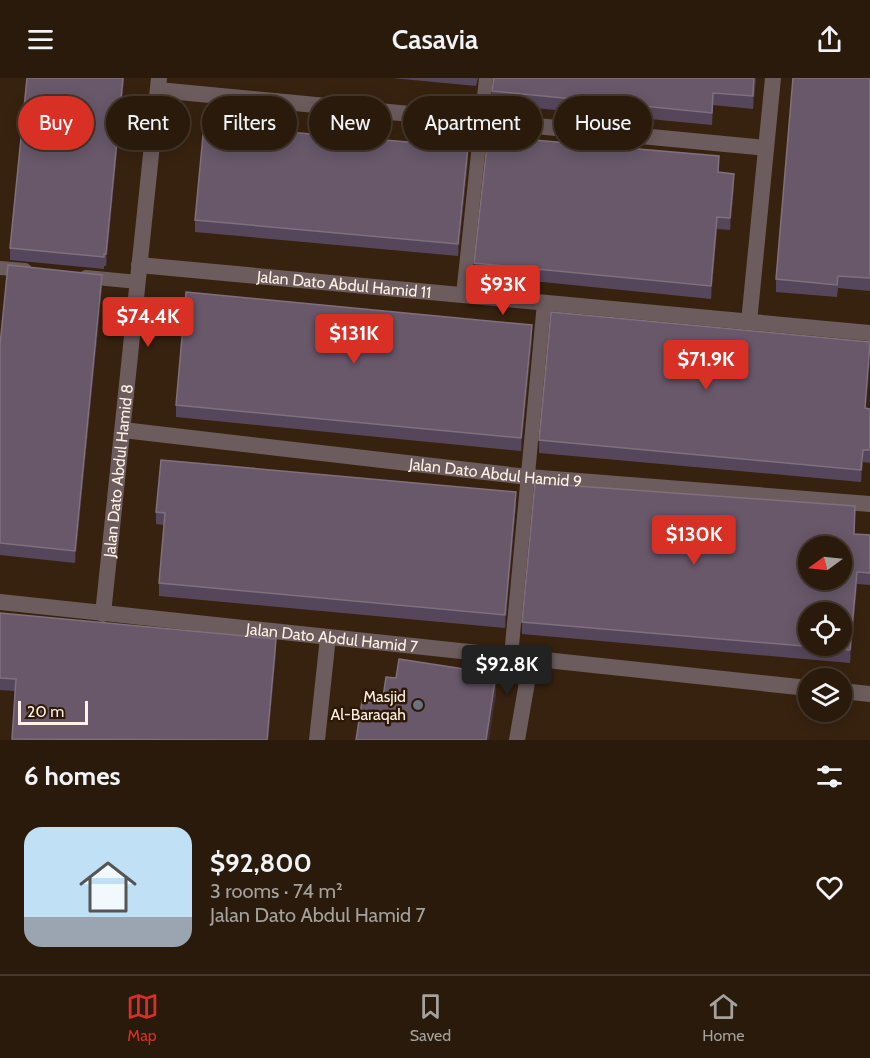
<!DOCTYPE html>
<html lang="en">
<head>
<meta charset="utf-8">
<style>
	:root { --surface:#291a0b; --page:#352719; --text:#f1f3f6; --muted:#a5a19d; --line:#45382c; --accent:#d93025 }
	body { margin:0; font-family:Cabin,sans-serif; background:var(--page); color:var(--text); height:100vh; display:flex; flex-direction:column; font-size:22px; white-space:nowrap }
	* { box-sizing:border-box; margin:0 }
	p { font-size:20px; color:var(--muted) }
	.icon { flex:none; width:33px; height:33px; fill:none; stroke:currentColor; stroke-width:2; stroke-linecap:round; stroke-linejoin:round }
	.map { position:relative; height:662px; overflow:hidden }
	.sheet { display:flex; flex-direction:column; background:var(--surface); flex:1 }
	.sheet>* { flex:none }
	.top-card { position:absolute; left:18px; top:18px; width:834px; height:54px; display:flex; gap:12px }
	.needle { width:39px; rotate:255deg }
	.tools { position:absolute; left:798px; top:458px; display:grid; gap:12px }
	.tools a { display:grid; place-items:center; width:54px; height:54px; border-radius:50%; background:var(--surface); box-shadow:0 3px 15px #0003,0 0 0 2px var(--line); font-size:30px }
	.scale { position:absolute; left:18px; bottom:15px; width:70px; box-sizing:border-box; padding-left:6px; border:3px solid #fff1e5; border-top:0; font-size:16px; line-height:21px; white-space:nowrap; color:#fff1e5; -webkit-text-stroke:4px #2d1906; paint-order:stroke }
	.price { position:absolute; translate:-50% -51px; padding:0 14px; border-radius:6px; background:var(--accent); color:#fff; font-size:20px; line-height:39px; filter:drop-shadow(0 2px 3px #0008) }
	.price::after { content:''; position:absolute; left:50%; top:36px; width:18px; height:14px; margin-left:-9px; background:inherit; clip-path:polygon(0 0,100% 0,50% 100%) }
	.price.on { background:#222; color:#fff }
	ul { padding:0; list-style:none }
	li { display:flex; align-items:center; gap:18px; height:150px; padding:0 24px }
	li span { display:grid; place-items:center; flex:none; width:168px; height:120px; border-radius:18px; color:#555 }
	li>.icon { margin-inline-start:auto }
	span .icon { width:72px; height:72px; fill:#fffc; stroke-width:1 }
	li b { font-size:26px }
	h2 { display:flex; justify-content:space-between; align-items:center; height:72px; padding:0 24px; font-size:26px }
	.chip { padding:0 21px; border-radius:27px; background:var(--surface); box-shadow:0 3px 15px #0003,0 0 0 2px var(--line); font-size:21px; line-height:54px }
	.chip.on { background:var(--accent); color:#fff }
	header { display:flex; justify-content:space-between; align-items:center; height:78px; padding:0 24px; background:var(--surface); font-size:27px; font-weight:600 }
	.menu { display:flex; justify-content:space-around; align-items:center; height:84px; border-top:2px solid var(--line); background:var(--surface); font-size:16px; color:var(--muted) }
	.menu a { display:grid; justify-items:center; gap:3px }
	.menu .on { color:var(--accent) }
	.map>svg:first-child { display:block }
</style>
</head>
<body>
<header><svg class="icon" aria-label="menu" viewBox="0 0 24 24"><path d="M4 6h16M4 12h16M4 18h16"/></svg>Casavia<svg class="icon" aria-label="share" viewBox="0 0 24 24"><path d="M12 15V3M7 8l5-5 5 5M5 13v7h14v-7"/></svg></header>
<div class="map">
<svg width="870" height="662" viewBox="0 0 870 662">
	<rect width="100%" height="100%" fill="#37220f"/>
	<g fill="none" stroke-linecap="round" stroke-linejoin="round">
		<g stroke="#6c5c5d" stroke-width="14">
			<polyline points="0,190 25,192"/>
			<polyline points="86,199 138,204"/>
			<polyline points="463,217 486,0"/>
			<polyline points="511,578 544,225"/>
		</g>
		<g stroke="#6c5c5d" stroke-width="16">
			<polyline points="158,12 766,70"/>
			<path id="s1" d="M139,187L870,255"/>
			<polyline points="749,244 773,0"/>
			<path id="s2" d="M123,352L528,399L870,426"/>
			<path id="s3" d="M0,524L808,610"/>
			<path id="s4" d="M103,536L159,0"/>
			<polyline points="842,613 870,616"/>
			<polyline points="317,662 328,559"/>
			<polyline points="517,662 531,581"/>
		</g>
	</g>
	<g fill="#56465b">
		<polygon points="27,0 124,0 106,188 104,188 104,191 10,182 10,170"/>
		<polygon points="392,0 478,0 476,8"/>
		<polygon points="756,0 753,31 713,27 712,47 492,26 492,13"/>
		<polygon points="870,0 870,213 838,210 837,219 776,214 776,201"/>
		<polygon points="468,82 458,178 195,154 195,142"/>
		<polygon points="719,95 734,108 730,152 717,151 711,221 474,197 474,185"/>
		<polygon points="102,209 75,485 0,477 0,267"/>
		<polygon points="532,260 521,373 176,339 176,327"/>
		<polygon points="866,330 870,331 870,385 863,384 861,404 539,375 539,362"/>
		<polygon points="516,426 505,550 159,518 159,505 164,447 156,446 156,434"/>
		<polygon points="855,441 854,456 870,457 870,507 857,506 850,585 522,556 522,544"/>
		<polygon points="0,535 276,574 268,662 12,662 15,613 0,612"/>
	</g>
	<g fill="#423037">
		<polygon points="123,0 124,0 106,188 106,176"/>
		<polygon points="754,0 756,0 753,31 753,18"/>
		<polygon points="713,15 713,27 712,47 712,35"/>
		<polygon points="468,69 468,82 458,178 458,166"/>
		<polygon points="734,96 734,108 730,152 730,140"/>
		<polygon points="717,139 717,151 711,221 711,208"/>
		<polygon points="102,197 102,209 75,485 75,473"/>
		<polygon points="532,247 532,260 521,373 521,360"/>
		<polygon points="870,272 870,284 865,342 865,330"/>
		<polygon points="863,372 863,384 861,404 861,392"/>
		<polygon points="516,414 516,426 505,550 505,537"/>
		<polygon points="857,494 857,506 850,585 850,572"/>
		<polygon points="276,561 276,574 268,662 267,662"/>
		<polygon points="496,596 496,618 489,662 486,662"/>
	</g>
	<g fill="#68586a" stroke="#80707d" stroke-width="1.5" fill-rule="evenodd">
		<polygon points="27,0 123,0 106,176 104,176 104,179 10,170"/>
		<polygon points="494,0 754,0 753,18 713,15 712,35 492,13"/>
		<polygon points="793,0 870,0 870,200 838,198 837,207 776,201"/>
		<polygon points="204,47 468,69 458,166 195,142"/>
		<polygon points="488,58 719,78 718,94 734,96 730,140 717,139 711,208 474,185"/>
		<polygon points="8,187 102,197 75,473 0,465 0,267"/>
		<polygon points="186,214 532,247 521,360 176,327"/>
		<polygon points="551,234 870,264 865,330 870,331 870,372 863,372 861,392 539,362"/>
		<polygon points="161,382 516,414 505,537 159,505 165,435 156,434"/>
		<path d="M535,405L855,428L854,456L870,457V495L857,494L850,572L522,544ZM808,468H842V501H808ZM808,534H842V567H808Z"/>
		<polygon points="0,535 276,561 267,662 12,661 16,601 0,600"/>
		<polygon points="399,581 496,596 486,662 356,662 362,623 382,626 386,599 396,600"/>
	</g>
	<circle fill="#6b7280" stroke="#2d1906" stroke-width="2" cx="418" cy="627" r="6"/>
	<g text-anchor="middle" stroke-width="5" stroke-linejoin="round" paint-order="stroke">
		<g font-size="16" fill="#fff1e5" stroke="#2d1906">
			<text dy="6" stroke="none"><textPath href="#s1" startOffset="206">Jalan Dato Abdul Hamid 11</textPath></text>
			<text dy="6" stroke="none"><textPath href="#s4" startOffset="144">Jalan Dato Abdul Hamid 8</textPath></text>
			<text dy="6" stroke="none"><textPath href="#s2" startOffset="375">Jalan Dato Abdul Hamid 9</textPath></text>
			<text dy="6" stroke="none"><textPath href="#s3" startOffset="334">Jalan Dato Abdul Hamid 7</textPath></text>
		</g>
		<g font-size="16" fill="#fff1e5" stroke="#2d1906" text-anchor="end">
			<text x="406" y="624">Masjid<tspan x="406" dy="18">Al-Baraqah</tspan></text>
		</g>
	</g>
</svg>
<div class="tools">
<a><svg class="needle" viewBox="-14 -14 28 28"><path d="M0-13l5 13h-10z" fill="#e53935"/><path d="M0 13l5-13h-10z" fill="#a5a19d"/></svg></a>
<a><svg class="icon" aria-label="locate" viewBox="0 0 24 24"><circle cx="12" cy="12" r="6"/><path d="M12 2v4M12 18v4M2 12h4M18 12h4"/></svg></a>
<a><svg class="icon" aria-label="layers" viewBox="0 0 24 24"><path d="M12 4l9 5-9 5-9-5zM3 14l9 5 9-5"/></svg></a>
</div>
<div class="scale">20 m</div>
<b class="price" style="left:503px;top:238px">$93K</b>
<b class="price" style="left:148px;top:270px">$74.4K</b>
<b class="price" style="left:354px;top:287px">$131K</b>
<b class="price" style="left:706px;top:313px">$71.9K</b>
<b class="price" style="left:694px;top:488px">$130K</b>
<b class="price on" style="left:507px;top:618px">$92.8K</b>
<div class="top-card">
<a class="chip on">Buy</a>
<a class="chip">Rent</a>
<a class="chip">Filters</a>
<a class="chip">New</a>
<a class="chip">Apartment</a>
<a class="chip">House</a>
</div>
</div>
<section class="sheet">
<h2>6 homes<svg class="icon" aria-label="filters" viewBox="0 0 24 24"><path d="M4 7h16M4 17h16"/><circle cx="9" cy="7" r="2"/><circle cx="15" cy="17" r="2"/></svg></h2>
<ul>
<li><span style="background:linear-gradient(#bfe0f5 75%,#9aa5b1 0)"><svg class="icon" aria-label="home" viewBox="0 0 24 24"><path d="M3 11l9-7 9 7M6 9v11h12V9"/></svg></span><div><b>$92,800</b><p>3 rooms · 74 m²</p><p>Jalan Dato Abdul Hamid 7</p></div><svg class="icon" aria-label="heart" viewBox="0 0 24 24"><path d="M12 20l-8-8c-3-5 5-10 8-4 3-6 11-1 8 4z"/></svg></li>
</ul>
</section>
<nav class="menu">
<a class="on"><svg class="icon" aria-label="map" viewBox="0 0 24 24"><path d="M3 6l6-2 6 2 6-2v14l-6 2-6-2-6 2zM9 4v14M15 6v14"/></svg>Map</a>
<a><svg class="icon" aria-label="saved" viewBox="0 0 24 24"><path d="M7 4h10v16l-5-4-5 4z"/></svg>Saved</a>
<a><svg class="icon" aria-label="home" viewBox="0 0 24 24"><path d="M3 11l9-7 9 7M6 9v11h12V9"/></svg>Home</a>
</nav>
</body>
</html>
